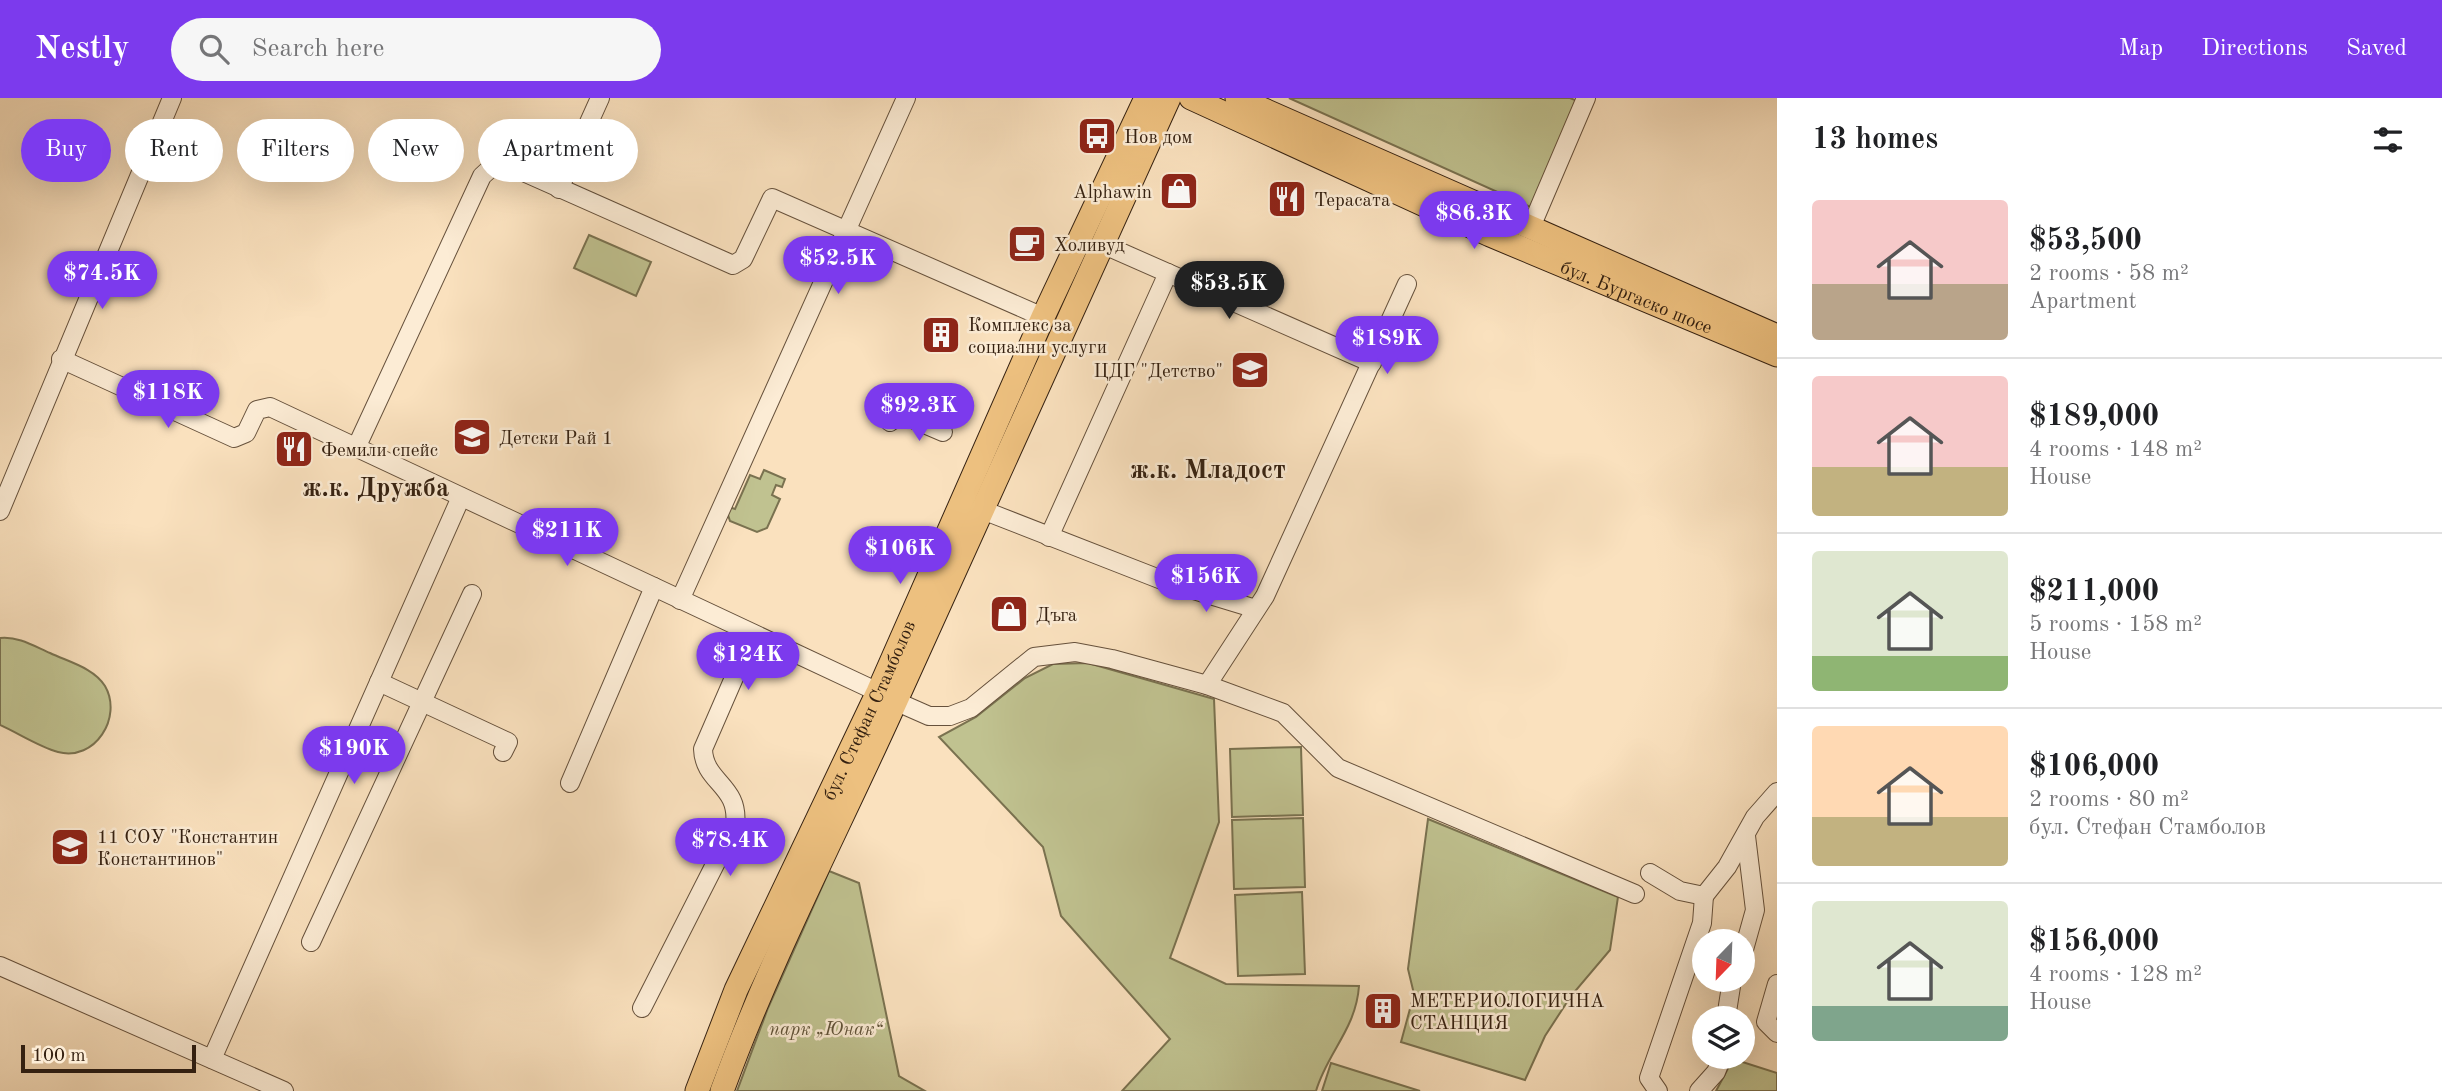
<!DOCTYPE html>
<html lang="en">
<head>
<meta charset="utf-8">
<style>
	:root { --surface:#fff; --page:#f6f6f6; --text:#202124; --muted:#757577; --line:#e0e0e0; --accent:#7c3aed }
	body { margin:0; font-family:"Old Standard TT",serif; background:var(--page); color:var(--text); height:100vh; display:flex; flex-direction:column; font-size:26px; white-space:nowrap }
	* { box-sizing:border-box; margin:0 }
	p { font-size:23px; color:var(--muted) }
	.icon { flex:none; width:38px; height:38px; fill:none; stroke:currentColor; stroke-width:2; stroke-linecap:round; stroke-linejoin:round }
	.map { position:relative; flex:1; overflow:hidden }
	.sheet { display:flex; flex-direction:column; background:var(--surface); width:665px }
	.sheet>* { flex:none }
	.banner { position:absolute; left:21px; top:21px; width:665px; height:63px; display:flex; gap:14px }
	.needle { width:46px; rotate:203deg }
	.tools { position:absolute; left:1692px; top:831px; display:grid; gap:14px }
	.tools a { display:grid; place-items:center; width:63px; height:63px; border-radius:50%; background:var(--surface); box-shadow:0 7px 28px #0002; font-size:35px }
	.scale { position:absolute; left:21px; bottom:18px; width:175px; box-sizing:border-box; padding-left:7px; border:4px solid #352111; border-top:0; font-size:19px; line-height:24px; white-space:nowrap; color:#352111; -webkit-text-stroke:5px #fcecd5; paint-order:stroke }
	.price { position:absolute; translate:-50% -60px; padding:0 16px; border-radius:24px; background:var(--accent); color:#fff; font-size:23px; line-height:46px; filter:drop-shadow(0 2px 4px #0008) }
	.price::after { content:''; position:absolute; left:50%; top:42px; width:21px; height:16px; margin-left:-10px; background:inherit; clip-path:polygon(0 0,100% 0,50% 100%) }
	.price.current { background:#222; color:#fff }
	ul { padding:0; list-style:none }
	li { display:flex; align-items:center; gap:21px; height:175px; padding:0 35px }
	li+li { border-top:2px solid var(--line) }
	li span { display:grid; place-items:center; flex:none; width:196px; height:140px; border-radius:7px; color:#555 }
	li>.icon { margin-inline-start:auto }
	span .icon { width:84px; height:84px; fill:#fffc; stroke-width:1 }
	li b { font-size:30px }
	h2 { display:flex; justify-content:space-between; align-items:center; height:84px; padding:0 35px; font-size:30px }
	.chip { padding:0 24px; border-radius:32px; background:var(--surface); box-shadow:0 7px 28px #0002; font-size:24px; line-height:63px }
	.chip.current { background:var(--accent); color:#fff }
	header { display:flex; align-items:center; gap:42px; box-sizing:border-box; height:98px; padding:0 35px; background:var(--accent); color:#fff }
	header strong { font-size:33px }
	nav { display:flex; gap:38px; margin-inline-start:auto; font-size:24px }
	.search { width:490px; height:63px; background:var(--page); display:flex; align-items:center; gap:18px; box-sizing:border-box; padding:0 24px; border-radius:38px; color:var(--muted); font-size:26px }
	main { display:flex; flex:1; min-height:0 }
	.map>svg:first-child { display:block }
</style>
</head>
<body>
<header>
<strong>Nestly</strong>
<div class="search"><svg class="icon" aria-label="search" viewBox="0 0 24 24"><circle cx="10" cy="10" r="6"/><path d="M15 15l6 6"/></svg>Search here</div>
<nav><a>Map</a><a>Directions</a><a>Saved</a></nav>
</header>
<main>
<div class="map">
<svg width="1777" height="993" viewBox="0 0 1777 993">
	<rect width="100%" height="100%" fill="#fae1be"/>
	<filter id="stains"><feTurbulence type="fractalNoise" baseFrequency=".00286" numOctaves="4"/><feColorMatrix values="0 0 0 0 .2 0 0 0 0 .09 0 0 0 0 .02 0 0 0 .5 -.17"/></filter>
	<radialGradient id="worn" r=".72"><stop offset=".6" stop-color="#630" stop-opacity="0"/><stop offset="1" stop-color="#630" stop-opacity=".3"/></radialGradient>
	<g fill="#c0c290" stroke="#7a7250" stroke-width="2">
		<polygon points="1289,0 1570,0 1580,4 1535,111"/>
		<polygon points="589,137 651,164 636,198 574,170"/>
		<polygon points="764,372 785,381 782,389 776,387 772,397 780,401 767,430 757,434 730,423 727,414 729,409 735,411 750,377 760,381"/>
		<path d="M0,540C18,538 34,548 50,555C69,564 94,570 105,588C123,619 95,664 58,654C39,649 18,635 0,627Z"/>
		<path d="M1088,565L1214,601L1219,724L1170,860L1226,886L1359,888C1356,931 1327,955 1316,993H1122L1170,941L1061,818L1043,749L939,639L976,619L1025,580L1053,566Z"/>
		<polygon points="1301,649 1303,717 1232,719 1230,651"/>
		<polygon points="1303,720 1305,789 1234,791 1232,722"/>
		<polygon points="1428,721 1618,799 1610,852 1571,898 1545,938 1525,982 1401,944 1414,896 1408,871"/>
		<polygon points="829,773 859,785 899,978 925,993 737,993 768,910"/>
		<polygon points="1302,794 1305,876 1238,878 1235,797"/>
		<polygon points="1733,961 1777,975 1777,993 1716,993"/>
		<polygon points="1331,965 1420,993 1322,993"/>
	</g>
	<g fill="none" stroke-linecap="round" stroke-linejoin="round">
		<g stroke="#66513c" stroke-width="20">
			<g id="minor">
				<polyline points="559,91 600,0"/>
				<polyline points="1531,129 1586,0"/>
				<polyline points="1102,146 1372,265"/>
				<polyline points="61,261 234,340 246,335 257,312 270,309 878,594"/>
				<polyline points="890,324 894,313 943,334"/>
				<polyline points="356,350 482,78 494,67 510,68 733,167 743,161 772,100 1043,219"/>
				<polyline points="980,411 1167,484 1256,511"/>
				<polyline points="0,413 172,0"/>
				<polyline points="1049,439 1168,175"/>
				<polyline points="680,502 906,0"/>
				<polyline points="379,584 508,644 503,654"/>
				<polyline points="1207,587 1265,498 1407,186"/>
				<polyline points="895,603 929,618 950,618 971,610 1034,559 1075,554 1112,561 1207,587 1283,615 1338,670 1635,796"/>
				<polyline points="570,685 654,489"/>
				<polyline points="1650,775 1680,793 1704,798 1727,769 1755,719 1777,694"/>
				<polyline points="311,844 472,496"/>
				<polyline points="1743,855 1755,812 1746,738"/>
				<polyline points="0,868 284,993"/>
				<path d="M642,910L735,727C740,687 704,685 703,651L753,536"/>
				<polyline points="1726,920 1732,882"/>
				<polyline points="1777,935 1766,924 1777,886"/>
				<polyline points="212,961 461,399"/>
				<polyline points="1658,993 1649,980 1702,825 1704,798"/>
				<polyline points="1699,993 1716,974 1722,959"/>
			</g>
		</g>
		<g stroke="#352111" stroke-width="25">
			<g id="major">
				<path id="s1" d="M1191,0L1490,137L1777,257"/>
				<polyline points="1237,0 1777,238"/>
				<path id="s2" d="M697,993L736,892L878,594L1043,219L1146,0"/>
				<path d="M722,993C769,864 832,743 889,618C982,412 1075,206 1169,0"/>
			</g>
		</g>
		<use href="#minor" stroke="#fcecd5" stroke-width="18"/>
		<use href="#major" stroke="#edc07f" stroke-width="23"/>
	</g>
	<defs>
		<g id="bus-square" transform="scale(2.0125)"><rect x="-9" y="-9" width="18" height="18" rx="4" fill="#8f2418" stroke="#fcecd5"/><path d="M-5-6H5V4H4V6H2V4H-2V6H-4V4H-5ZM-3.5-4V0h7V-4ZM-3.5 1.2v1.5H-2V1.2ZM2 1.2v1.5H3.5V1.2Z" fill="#fff"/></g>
		<g id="shop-square" transform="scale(2.0125)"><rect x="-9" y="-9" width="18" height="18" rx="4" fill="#8f2418" stroke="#fcecd5"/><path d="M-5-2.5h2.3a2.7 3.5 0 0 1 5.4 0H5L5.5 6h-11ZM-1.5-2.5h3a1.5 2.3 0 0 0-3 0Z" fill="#fff"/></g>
		<g id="restaurant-square" transform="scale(2.0125)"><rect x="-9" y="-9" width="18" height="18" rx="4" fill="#8f2418" stroke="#fcecd5"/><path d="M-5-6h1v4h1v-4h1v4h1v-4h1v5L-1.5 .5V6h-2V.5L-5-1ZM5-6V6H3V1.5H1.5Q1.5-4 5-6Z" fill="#fff"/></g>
		<g id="cafe-square" transform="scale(2.0125)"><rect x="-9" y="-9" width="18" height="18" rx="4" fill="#8f2418" stroke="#fcecd5"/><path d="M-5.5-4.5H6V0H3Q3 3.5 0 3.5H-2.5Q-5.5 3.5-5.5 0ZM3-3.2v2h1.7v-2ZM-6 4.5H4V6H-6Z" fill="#fff"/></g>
		<g id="building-square" transform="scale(2.0125)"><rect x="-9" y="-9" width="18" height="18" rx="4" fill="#8f2418" stroke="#fcecd5"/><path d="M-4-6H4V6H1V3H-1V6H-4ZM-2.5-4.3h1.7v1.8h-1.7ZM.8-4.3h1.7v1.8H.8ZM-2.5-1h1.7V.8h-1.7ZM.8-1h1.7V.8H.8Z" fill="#fff"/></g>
		<g id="school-square" transform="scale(2.0125)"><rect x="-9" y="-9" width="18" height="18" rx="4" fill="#8f2418" stroke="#fcecd5"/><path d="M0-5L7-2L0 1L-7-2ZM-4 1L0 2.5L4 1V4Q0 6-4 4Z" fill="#fff"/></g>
	</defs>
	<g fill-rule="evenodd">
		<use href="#bus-square" x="1097" y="38"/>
		<use href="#shop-square" x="1179" y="93"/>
		<use href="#restaurant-square" x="1287" y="101"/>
		<use href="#cafe-square" x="1027" y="146"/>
		<use href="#building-square" x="941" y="237"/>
		<use href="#school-square" x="1250" y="272"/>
		<use href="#school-square" x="472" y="339"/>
		<use href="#restaurant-square" x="294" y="351"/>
		<use href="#shop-square" x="1009" y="516"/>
		<use href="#school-square" x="70" y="749"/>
		<use href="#building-square" x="1383" y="913"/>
	</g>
	<g text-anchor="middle" stroke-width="5" stroke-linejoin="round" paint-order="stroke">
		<g font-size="19" fill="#352111" stroke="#fcecd5" text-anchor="start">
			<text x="1124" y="45">Нов дом</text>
			<text x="1152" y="100" text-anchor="end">Alphawin</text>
			<text x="1314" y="108">Терасата</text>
			<text x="1054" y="153">Холивуд</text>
			<text x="968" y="233">Комплекс за<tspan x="968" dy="22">социални услуги</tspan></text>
			<text x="1223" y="279" text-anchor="end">ЦДГ "Детство"</text>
			<text x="499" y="346">Детски Рай 1</text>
			<text x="321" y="358">Фемили спейс</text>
			<text x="1036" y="523">Дъга</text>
			<text x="97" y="745">11 СОУ "Константин<tspan x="97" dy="22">Константинов"</tspan></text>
			<text x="1410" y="909">МЕТЕРИОЛОГИЧНА<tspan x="1410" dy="22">СТАНЦИЯ</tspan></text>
		</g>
		<g font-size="19" fill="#352111" stroke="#fcecd5">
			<text dy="7" stroke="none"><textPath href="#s1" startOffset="488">бул. Бургаско шосе</textPath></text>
			<text dy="7" stroke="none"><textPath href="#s2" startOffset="418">бул. Стефан Стамболов</textPath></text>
		</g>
		<g font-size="19" font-style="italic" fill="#5f5137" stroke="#fcecd5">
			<text x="826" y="937">парк „Юнак“</text>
		</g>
		<g font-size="26" font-weight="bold" fill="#352111" stroke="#fcecd5">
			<text x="1208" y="380">ж.к. Младост</text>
			<text x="376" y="398">ж.к. Дружба</text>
		</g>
	</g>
	<rect width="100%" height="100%" filter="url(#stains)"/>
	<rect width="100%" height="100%" fill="url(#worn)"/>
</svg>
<div class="tools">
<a><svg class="needle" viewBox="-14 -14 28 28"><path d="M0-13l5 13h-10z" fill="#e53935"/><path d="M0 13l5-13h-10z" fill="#757577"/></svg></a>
<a><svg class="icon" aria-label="layers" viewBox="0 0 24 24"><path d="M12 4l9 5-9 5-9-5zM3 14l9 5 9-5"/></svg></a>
</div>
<div class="scale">100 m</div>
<b class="price" style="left:1474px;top:153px">$86.3K</b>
<b class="price" style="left:838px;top:198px">$52.5K</b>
<b class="price" style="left:102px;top:213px">$74.5K</b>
<b class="price current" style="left:1229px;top:223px">$53.5K</b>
<b class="price" style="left:1387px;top:278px">$189K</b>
<b class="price" style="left:168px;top:332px">$118K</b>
<b class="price" style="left:919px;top:345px">$92.3K</b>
<b class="price" style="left:567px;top:470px">$211K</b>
<b class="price" style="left:900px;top:488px">$106K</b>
<b class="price" style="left:1206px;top:516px">$156K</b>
<b class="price" style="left:748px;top:594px">$124K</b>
<b class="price" style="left:354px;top:688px">$190K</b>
<b class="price" style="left:730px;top:780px">$78.4K</b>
<div class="banner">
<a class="chip current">Buy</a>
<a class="chip">Rent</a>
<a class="chip">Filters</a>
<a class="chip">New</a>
<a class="chip">Apartment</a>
</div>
</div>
<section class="sheet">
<h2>13 homes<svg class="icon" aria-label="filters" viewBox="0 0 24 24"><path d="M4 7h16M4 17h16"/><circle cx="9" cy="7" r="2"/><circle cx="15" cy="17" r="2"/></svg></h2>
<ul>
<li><span style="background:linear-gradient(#f6c9c9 60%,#b9a48a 0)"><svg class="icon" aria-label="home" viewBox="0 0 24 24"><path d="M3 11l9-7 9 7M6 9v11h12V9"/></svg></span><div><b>$53,500</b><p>2 rooms · 58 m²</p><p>Apartment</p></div></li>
<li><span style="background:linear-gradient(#f6c9c9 65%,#c2b280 0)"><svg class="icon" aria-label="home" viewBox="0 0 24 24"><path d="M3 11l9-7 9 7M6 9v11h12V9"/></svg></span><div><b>$189,000</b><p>4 rooms · 148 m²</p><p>House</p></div></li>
<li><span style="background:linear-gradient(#dfe7d0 75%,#8fb573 0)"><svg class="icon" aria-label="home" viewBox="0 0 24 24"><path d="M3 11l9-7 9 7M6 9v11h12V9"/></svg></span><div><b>$211,000</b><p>5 rooms · 158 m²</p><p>House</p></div></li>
<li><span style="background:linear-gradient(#ffd9b3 65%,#c2b280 0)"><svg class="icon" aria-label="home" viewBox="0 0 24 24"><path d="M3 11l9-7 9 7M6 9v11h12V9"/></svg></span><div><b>$106,000</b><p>2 rooms · 80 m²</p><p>бул. Стефан Стамболов</p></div></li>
<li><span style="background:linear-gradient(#dfe7d0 75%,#7fa58c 0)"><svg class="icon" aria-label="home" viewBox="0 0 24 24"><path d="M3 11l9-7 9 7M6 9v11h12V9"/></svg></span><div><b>$156,000</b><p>4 rooms · 128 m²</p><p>House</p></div></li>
</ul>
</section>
</main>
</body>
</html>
